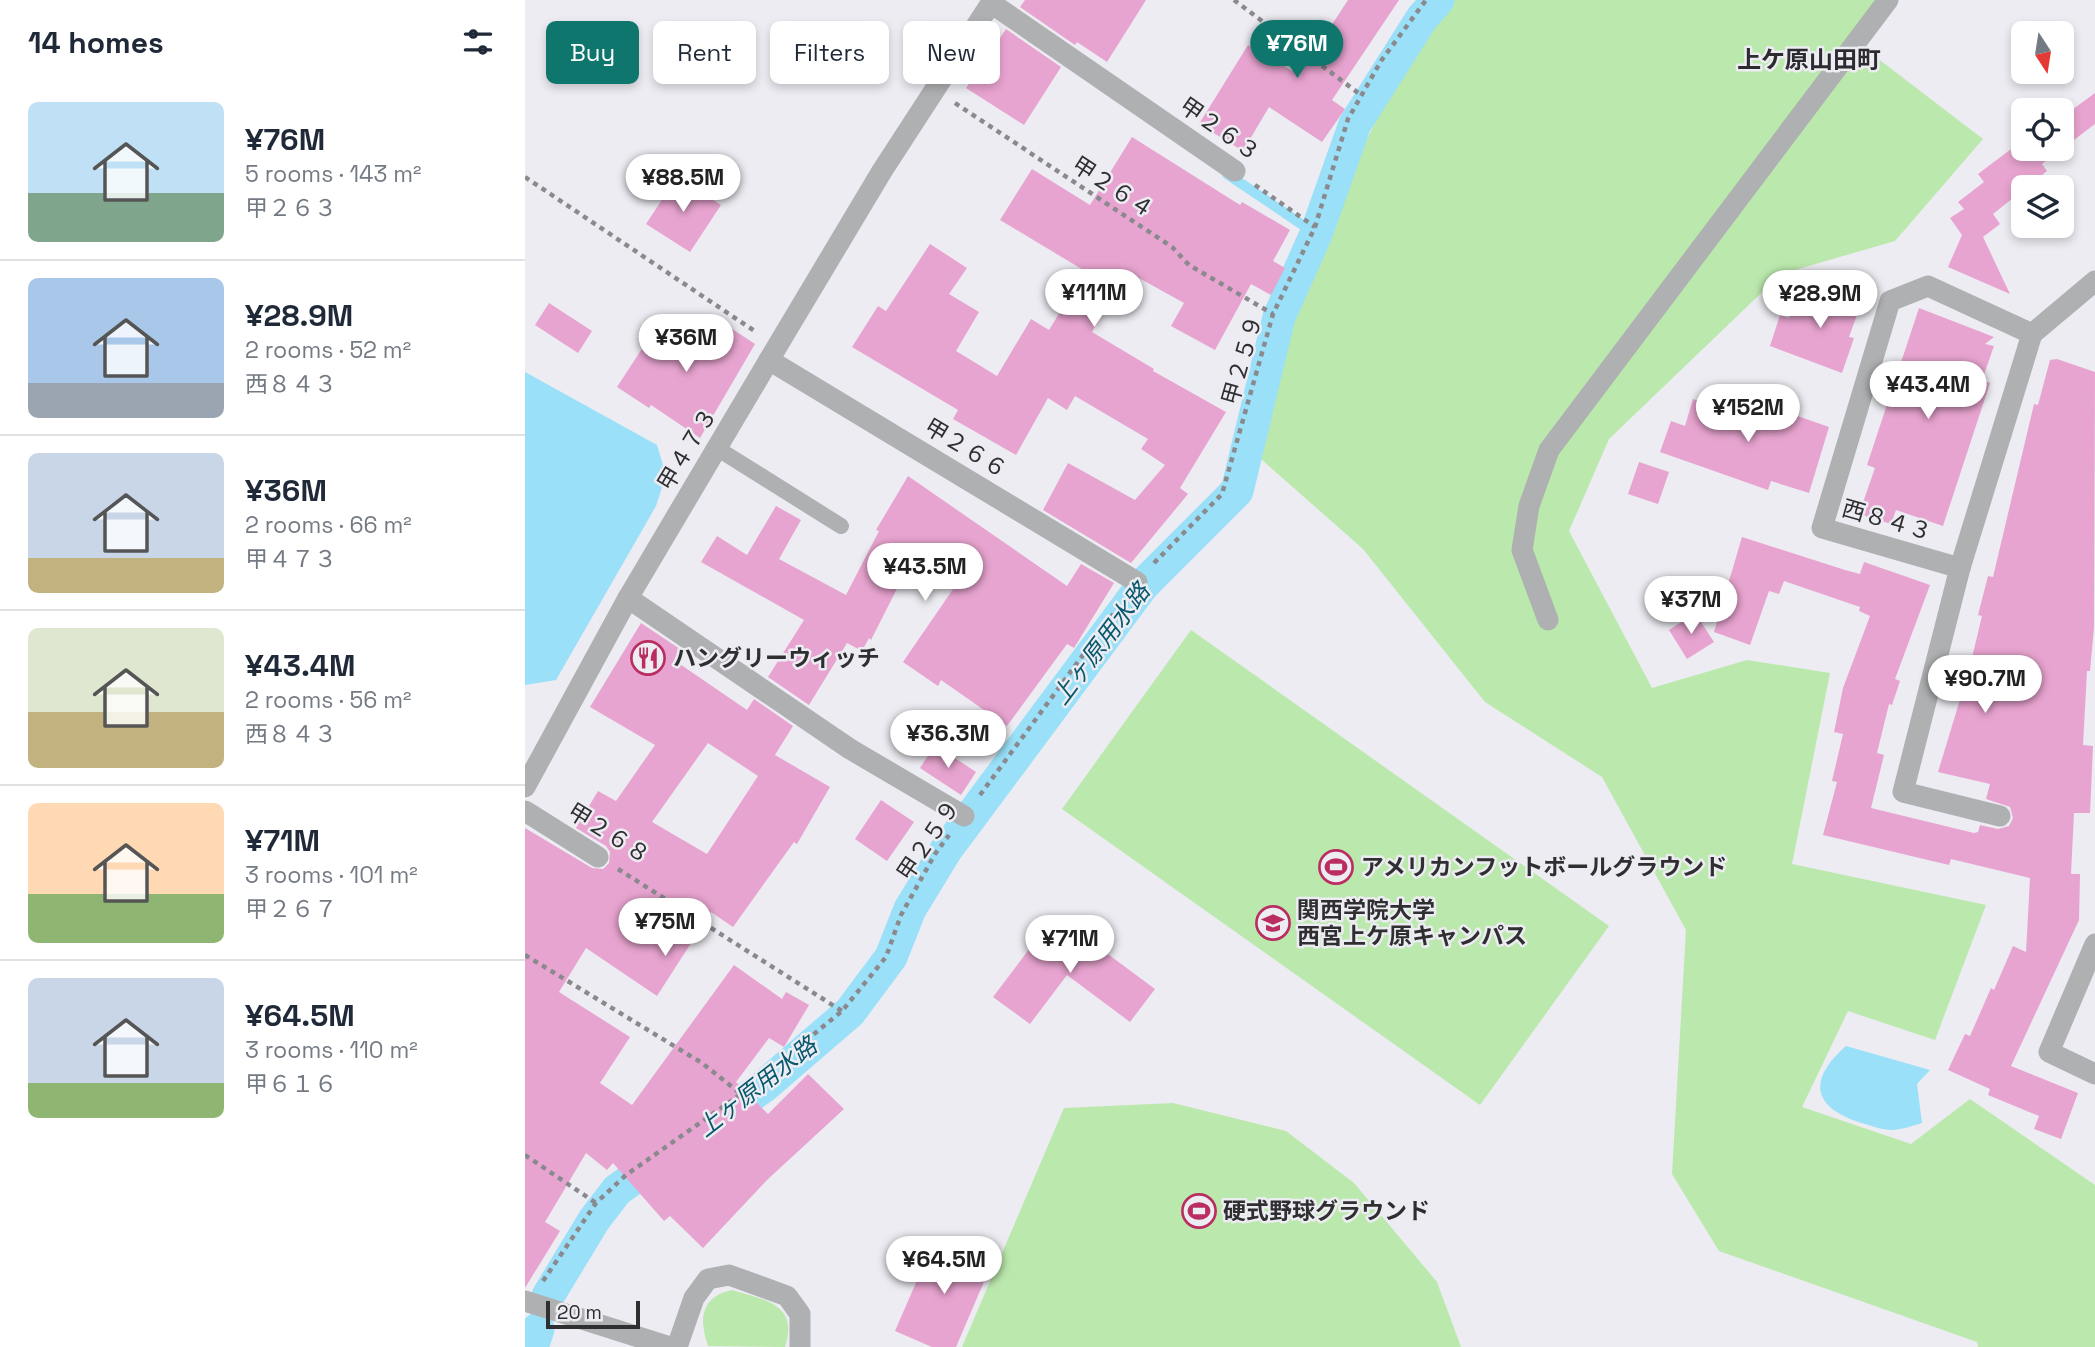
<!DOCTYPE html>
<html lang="en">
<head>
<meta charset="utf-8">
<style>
	:root { --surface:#fff; --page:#f2f2f3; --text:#1f2937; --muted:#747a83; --line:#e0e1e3; --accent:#0f766e }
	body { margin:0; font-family:"Space Grotesk","Noto Sans JP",sans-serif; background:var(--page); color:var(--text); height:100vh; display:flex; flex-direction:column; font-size:26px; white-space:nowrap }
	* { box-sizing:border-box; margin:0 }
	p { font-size:23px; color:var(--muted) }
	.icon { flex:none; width:38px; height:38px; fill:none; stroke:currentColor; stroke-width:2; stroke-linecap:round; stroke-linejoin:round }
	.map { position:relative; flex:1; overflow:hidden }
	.drawer { display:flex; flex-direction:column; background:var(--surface); width:525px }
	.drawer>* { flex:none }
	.banner { position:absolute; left:21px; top:21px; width:665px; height:63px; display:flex; gap:14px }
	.needle { width:46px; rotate:168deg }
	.tools { position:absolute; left:1486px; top:21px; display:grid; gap:14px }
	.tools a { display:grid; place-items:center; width:63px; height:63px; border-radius:10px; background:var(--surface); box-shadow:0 4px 10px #0003; font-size:35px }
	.scale { position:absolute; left:21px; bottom:18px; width:94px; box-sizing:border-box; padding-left:7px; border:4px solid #2f2f31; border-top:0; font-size:19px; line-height:24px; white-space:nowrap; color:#2f2f31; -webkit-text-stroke:5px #ececf2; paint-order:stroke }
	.price { position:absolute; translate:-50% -60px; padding:0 16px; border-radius:24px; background:#fff; color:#222; font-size:23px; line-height:46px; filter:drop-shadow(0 2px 4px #0008) }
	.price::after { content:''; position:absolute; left:50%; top:42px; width:21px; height:16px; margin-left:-10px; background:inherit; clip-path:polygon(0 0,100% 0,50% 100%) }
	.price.selected { background:var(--accent); color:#fff }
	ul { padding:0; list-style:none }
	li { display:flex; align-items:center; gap:21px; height:175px; padding:0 28px }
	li+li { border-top:2px solid var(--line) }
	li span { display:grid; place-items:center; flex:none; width:196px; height:140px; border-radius:10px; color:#555 }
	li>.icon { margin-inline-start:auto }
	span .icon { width:84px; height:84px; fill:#fffc; stroke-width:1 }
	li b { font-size:30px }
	h2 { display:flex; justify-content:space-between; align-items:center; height:84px; padding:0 28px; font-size:30px }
	.pill { padding:0 24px; border-radius:10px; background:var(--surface); box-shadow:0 4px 10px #0003; font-size:24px; line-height:63px }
	.pill.selected { background:var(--accent); color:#fff }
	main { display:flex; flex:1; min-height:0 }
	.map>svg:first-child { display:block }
</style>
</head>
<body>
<main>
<section class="drawer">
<h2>14 homes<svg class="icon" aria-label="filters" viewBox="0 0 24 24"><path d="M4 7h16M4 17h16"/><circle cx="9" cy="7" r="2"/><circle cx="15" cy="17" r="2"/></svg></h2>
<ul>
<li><span style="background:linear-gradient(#bfe0f5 65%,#7fa58c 0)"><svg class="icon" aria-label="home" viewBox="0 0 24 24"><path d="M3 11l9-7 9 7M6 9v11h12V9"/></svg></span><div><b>¥76M</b><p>5 rooms · 143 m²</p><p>甲２６３</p></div></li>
<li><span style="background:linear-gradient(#a9c7e8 75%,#9aa5b1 0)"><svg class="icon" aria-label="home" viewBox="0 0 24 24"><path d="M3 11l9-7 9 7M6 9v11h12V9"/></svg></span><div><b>¥28.9M</b><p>2 rooms · 52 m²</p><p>西８４３</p></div></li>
<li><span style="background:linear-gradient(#c9d6e8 75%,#c2b280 0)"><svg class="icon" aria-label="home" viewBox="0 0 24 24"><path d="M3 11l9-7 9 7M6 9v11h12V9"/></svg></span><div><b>¥36M</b><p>2 rooms · 66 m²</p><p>甲４７３</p></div></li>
<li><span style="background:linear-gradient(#dfe7d0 60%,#c2b280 0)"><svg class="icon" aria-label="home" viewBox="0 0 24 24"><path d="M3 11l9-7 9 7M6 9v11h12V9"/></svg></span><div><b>¥43.4M</b><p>2 rooms · 56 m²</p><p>西８４３</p></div></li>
<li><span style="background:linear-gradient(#ffd9b3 65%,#8fb573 0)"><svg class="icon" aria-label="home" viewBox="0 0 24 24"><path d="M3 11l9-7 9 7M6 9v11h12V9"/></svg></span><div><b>¥71M</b><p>3 rooms · 101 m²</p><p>甲２６７</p></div></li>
<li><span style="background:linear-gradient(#c9d6e8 75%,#8fb573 0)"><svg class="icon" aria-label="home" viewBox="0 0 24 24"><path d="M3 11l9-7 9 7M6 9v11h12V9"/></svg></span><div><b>¥64.5M</b><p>3 rooms · 110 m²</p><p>甲６１６</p></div></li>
</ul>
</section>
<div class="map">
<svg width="1570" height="1347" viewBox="0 0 1570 1347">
	<rect width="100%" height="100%" fill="#ececf2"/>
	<g fill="#bbe8ac">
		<polygon points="929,0 1367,0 1339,48 1458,139 1370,241 1256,274 1084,439 1044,531 1127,688 1222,660 1305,673 1267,864 1461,905 1410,1040 1323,1011 1277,1107 1386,1144 1445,1099 1570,1185 1570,1347 1453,1347 1452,1342 1194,1251 1147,1174 1161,930 1077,777 960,702 838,549 728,452 758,318 877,65"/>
		<polygon points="666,630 1084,926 955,1105 537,809"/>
		<polygon points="648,1103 761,1131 829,1183 912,1282 936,1347 437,1347 539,1108"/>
		<path d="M207,1290C240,1300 274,1304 260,1347L183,1346C174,1320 175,1297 207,1290Z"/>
	</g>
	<g fill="#9ae0f8">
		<polygon points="0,372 132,445 141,475 131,506 31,680 0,685"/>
		<path d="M1321,1046L1405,1070L1392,1084L1397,1123C1387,1126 1376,1130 1366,1130C1358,1130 1347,1126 1340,1124C1288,1109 1281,1081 1321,1046Z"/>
	</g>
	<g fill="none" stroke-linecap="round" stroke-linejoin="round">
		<polyline stroke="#9ae0f8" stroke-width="10" points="702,174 791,234"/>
		<g stroke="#9ae0f8" stroke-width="33">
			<polyline points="188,1122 238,1087 325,1012 366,957 385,909 421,850 618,585 712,491 754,317 791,234 830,124 897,18 913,0"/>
			<polyline points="23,1296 69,1220 92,1190 141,1155"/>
			<polyline points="7,1347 13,1329"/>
		</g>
	</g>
	<g fill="#e8a4d0" fill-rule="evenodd">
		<polygon points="500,0 621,0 582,62 552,42 550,45 495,7"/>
		<polygon points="823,0 874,0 807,100 820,109 797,142 744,107 718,151 674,124 723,45 774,75"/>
		<polygon points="481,29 536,67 499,125 441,88"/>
		<polygon points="1570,93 1570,124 1517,164 1522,171 1468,214 1475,224 1458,237 1485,294 1423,267 1437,235 1425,218 1439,209 1433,202 1459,182 1453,174 1498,140 1498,149 1536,149 1536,118"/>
		<polygon points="607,137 715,205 717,202 765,230 748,261 760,268 746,295 726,284 690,350 646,326 659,303 603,272 567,332 629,369 628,371 701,412 655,488 663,494 606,563 518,510 543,463 610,500 640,465 616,449 623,439 550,396 542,410 523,398 491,455 428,419 433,410 327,347 353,306 361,311 405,244 442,268 424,294 454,312 431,351 472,376 506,319 524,330 560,271 475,220 507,169 565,205"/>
		<polygon points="152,177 196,205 165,252 121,224"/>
		<polygon points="1307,288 1338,298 1324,337 1329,338 1317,373 1245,346 1255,315 1264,318 1270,300 1291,308 1295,295 1304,297"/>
		<polygon points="24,303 67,331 53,353 10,325"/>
		<polygon points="1394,308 1469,337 1460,344 1469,346 1457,380 1465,383 1418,526 1371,510 1366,524 1334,514 1350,468 1342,465"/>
		<polygon points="137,318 182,347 198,323 230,344 175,438 126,405 124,408 92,387"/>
		<polygon points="1532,359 1570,372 1569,627 1565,671 1562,671 1558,745 1568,746 1565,813 1549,813 1546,874 1555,874 1554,920 1486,1066 1553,1093 1536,1139 1509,1129 1514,1116 1463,1095 1465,1089 1423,1070 1440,1034 1445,1036 1466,988 1469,990 1488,946 1501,952 1505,878 1426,859 1424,865 1298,835 1312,782 1307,781 1318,734 1309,732 1318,688 1345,616 1334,611 1335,607 1259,581 1254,594 1244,591 1225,645 1189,632 1217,537 1320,570 1335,574 1339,562 1405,585 1370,679 1375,681 1367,705 1364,704 1352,753 1359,755 1346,808 1449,833 1453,832 1455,825 1473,829 1484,826 1488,818 1485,807 1461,799 1465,784 1413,772 1444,670 1457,616 1453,615 1463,576 1468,577 1509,404 1513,405 1525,360"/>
		<polygon points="1183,393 1259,419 1261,412 1304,427 1284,493 1246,481 1243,490 1135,452 1146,421 1160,426 1168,399 1179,403"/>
		<polygon points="1114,462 1144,472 1133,504 1103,494"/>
		<polygon points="383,476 542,586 556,564 589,583 549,648 542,644 482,726 416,680 413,686 378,662 435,579 390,553 346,640 344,638 337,651 322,643 284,705 243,677 279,620 176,562 192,536 222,555 251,506 276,520 254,559 321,595 354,531 351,530"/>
		<polygon points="1170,613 1189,642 1162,659 1144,630"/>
		<path d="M116,623L155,649L149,660L222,710L229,699L268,726L250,755L305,787L272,844L269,842L208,927L186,912L132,996L61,948L34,992L105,1037L75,1083L107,1105L209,965L257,999L261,992L284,1005L259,1047L244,1038L211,1082L243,1114L283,1074L319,1109L242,1180L178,1248L145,1216L139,1221L88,1163L82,1170L61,1153L20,1222L35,1231L0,1288V828L67,868L78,869L84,863L85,852L81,846L51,828L73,791L91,801L130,745L65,707ZM183,743L233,776L182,854L127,822Z"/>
		<polygon points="410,745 451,772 436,795 395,768"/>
		<polygon points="356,800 389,822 362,861 330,839"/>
		<polygon points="530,915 630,989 605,1022 542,975 505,1024 468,997"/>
		<polygon points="410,1239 467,1263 431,1347 407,1347 370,1331"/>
	</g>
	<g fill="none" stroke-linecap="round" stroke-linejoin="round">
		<g stroke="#8a8a8e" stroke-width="4.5" stroke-dasharray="5 5" stroke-linecap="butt">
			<polyline points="709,0 836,95"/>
			<polyline points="430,103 647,247 664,265 748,314"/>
			<polyline points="0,177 231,332"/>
			<polyline points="730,185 790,227"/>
			<polyline points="629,563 697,494 748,314 790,227 823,119 856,61 901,0"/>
			<polyline points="455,795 597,602"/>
			<polyline points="93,869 317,1011"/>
			<polyline points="0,955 177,1063 216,1094"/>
			<polyline points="0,1155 71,1203"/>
			<polyline points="18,1281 71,1203 101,1175 216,1094 317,1011 361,957 376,915 410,854 424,835"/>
		</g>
		<polyline stroke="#aeb0b2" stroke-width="16" points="193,449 316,526"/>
		<g stroke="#aeb0b2" stroke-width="21">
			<polyline points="466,3 710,171"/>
			<polyline points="1507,334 1403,286 1365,301 1297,528 1435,568 1507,334 1570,281"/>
			<polyline points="244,360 612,582"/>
			<polyline points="1435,568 1378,792 1475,816"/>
			<polyline points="103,598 325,749 439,816"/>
			<polyline points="1023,620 997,550 1004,506 1024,450 1363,0"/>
			<polyline points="0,787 103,598 244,360 357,171 468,0"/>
			<polyline points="0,811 73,857"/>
			<polyline points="1570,944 1524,1052 1570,1074"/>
			<polyline points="0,1301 145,1347"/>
			<polyline points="152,1347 169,1298 183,1279 204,1275 262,1296 275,1314 275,1347"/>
		</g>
	</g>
	<defs>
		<g id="restaurant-ring" transform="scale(1.75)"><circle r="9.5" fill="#ececf2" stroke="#ba2d61" stroke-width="1.5"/><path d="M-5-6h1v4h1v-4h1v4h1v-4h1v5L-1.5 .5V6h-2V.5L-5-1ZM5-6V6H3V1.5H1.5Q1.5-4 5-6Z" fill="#ba2d61"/></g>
		<g id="stadium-ring" transform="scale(1.75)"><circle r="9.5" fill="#ececf2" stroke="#ba2d61" stroke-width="1.5"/><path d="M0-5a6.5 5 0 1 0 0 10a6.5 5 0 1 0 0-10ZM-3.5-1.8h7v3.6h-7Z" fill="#ba2d61"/></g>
		<g id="university-ring" transform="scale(1.75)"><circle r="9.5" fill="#ececf2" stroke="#ba2d61" stroke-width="1.5"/><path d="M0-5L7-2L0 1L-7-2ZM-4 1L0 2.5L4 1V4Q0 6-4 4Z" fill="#ba2d61"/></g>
	</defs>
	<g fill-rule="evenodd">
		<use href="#restaurant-ring" x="123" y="658"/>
		<use href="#stadium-ring" x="811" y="867"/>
		<use href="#university-ring" x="748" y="923"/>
		<use href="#stadium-ring" x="674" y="1211"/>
	</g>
	<g text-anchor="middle" stroke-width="5" stroke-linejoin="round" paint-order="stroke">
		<g font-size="23" fill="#2f2f31" stroke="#ececf2">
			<text transform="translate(695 129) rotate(35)" y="8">甲２６３</text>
			<text transform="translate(588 187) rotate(33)" y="8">甲２６４</text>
			<text transform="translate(717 360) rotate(-74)" y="8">甲２５９</text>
			<text transform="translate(441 448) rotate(31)" y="8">甲２６６</text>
			<text transform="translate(162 449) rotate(-59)" y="8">甲４７３</text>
			<text transform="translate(1362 520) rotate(16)" y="8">西８４３</text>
			<text transform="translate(84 833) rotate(32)" y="8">甲２６８</text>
			<text transform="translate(403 840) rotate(-56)" y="8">甲２５９</text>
		</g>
		<g font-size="23" font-weight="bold" fill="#2f2f31" stroke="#ececf2" text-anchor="start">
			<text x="148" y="666">ハングリーウィッチ</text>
			<text x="836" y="875">アメリカンフットボールグラウンド</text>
			<text x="772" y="918">関西学院大学<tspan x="772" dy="26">西宮上ケ原キャンパス</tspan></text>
			<text x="698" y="1219">硬式野球グラウンド</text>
		</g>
		<g font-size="24" font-weight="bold" fill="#2b2b30" stroke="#ececf2">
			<text x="1284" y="68">上ケ原山田町</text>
		</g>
		<g font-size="24" font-style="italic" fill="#07586d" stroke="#ececf2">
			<text transform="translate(576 644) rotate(-53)" y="8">上ヶ原用水路</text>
			<text transform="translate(232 1087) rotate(-38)" y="8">上ヶ原用水路</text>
		</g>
	</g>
</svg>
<div class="tools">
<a><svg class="needle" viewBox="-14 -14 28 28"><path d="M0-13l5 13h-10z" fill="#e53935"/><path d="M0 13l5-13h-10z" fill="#747a83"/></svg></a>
<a><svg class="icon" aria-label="locate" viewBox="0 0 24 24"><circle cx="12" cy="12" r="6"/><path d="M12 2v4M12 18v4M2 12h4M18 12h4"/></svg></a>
<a><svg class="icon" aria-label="layers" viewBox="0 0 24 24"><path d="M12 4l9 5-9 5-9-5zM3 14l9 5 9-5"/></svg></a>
</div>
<div class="scale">20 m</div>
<b class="price selected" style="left:772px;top:80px">¥76M</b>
<b class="price" style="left:158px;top:214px">¥88.5M</b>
<b class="price" style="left:569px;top:329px">¥111M</b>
<b class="price" style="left:1295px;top:330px">¥28.9M</b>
<b class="price" style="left:161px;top:374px">¥36M</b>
<b class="price" style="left:1403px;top:421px">¥43.4M</b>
<b class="price" style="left:1223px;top:444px">¥152M</b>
<b class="price" style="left:400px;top:603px">¥43.5M</b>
<b class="price" style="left:1166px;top:636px">¥37M</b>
<b class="price" style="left:1460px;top:715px">¥90.7M</b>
<b class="price" style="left:423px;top:770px">¥36.3M</b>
<b class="price" style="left:140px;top:958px">¥75M</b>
<b class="price" style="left:545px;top:975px">¥71M</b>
<b class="price" style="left:419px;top:1296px">¥64.5M</b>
<div class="banner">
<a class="pill selected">Buy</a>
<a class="pill">Rent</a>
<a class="pill">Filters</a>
<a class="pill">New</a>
</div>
</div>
</main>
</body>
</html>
